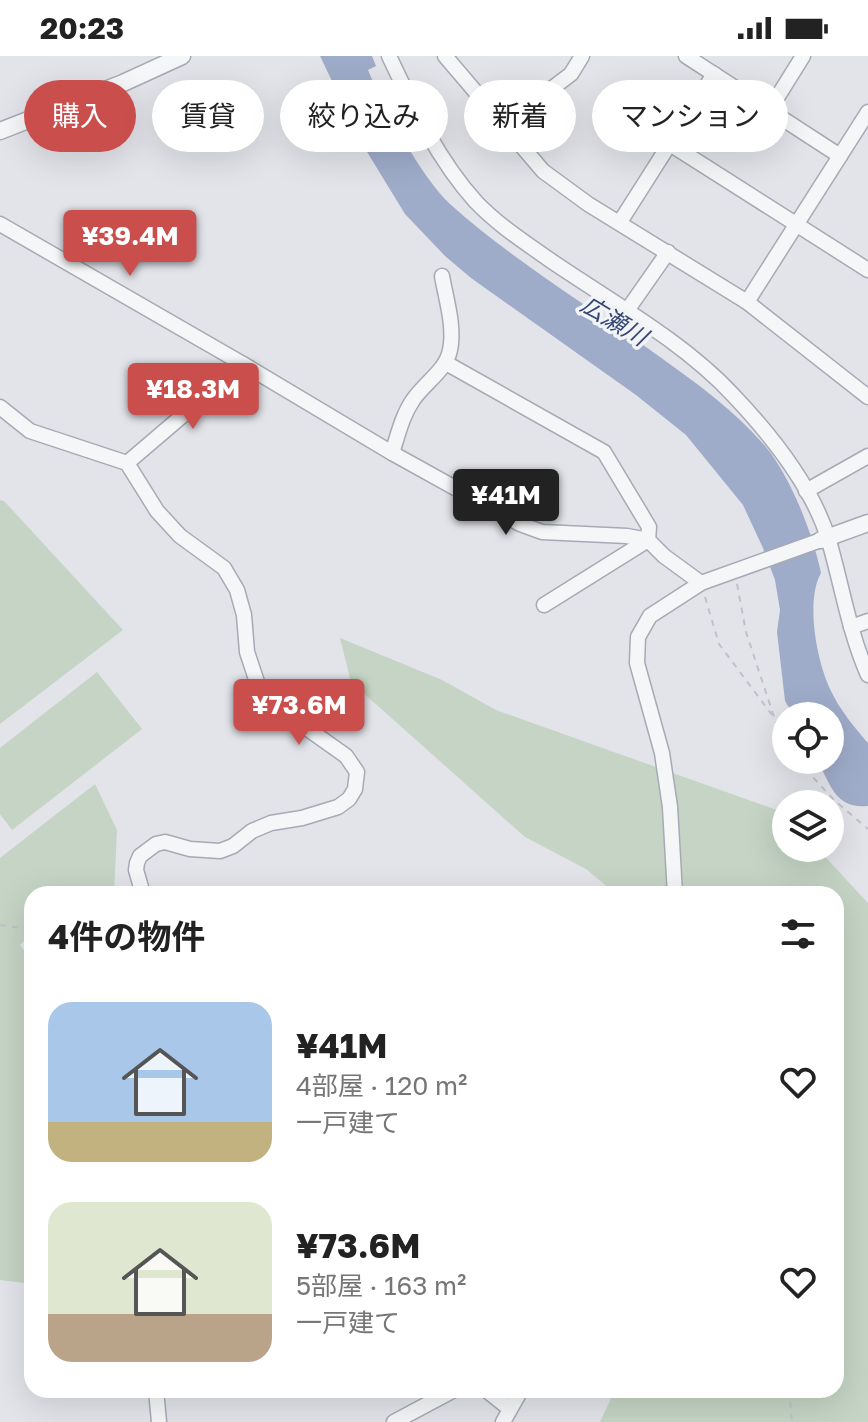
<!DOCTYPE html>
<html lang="ja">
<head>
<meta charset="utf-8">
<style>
	:root { --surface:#fff; --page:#f2f2f2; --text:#222; --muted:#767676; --accent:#ca4e4c }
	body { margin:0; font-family:"Golos Text","Noto Sans JP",sans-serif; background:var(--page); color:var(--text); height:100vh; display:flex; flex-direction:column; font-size:30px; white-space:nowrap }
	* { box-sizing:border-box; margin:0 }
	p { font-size:26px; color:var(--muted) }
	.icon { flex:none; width:44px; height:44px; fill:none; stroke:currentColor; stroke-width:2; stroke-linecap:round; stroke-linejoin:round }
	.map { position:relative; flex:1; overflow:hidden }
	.side { position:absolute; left:24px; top:830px; width:820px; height:512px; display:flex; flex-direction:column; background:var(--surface); border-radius:24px; box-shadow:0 8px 32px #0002 }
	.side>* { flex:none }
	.hud { position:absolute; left:24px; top:24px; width:820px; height:72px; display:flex; gap:16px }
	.tools { position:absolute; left:772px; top:646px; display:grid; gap:16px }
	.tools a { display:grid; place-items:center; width:72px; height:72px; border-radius:50%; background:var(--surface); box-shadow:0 8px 32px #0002; font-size:40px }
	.price { position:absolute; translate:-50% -68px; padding:0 18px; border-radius:8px; background:var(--accent); color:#fff; font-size:26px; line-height:52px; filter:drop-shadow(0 2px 4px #0008) }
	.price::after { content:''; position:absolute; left:50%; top:48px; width:24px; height:18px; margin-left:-12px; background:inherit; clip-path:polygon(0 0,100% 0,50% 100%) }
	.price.on { background:#222; color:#fff }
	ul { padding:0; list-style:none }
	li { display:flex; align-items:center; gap:24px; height:200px; padding:0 24px }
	li span { display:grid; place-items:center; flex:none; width:224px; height:160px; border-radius:24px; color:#555 }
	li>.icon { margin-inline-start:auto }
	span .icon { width:96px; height:96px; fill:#fffc; stroke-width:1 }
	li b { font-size:34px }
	h2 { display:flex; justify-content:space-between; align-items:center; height:96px; padding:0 24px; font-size:34px }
	.tag { padding:0 28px; border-radius:36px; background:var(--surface); box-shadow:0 8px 32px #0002; font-size:28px; line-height:72px }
	.tag.on { background:var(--accent); color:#fff }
	.status { display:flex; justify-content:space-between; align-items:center; height:56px; padding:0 40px; background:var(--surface); direction:ltr }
	.status svg { height:22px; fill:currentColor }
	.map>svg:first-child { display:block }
</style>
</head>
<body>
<div class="status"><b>20:23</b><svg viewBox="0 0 49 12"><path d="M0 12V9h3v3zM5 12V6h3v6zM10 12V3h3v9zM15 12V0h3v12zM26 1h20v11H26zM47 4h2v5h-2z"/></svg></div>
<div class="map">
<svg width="868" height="1366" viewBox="0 0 868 1366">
	<rect width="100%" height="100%" fill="#e2e4ea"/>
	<g fill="#c5d4c4">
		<polygon points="0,444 4,445 123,574 0,668"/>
		<polygon points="340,582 442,624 496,654 785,757 786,792 817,792 868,847 868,1366 600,1366 615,1334 836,1334 836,838 616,838 586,813 525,781 351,626"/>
		<polygon points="97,616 142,673 12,774 0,758 0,692"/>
		<polygon points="95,728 117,774 114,838 32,838 32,876 20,889 32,904 32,1228 0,1224 0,802"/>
	</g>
	<path fill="#9facc9" d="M320,0H372L376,10L368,14C383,50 422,122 450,148C512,204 592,252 660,301C699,329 734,354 766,391C791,422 813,478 821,517C805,545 817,607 831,635C840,654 854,671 868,687V750C835,753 831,729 817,704H830V660H794L785,645L777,576L780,554L775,524L763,492L743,449L686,379L636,339L471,222L445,200L405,158L361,86Z"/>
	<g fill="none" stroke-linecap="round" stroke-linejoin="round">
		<g stroke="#a7aab4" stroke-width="17">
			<g id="minor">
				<path d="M389,0C413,51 438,104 476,146C497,168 523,185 547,202C608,244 683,285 733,339C771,379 813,431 829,485C842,530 849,576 868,619"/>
				<polyline points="445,0 543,115 588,148 747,246 868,341"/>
				<polyline points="686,0 840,100"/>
				<polyline points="770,53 803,0"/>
				<polyline points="505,68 571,18 582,0"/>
				<polyline points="670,88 868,214"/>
				<polyline points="620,166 714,18"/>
				<polyline points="0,168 243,308 392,397 520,468 542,476 627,480 648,484 664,500 701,527"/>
				<polyline points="747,246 868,56"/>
				<polyline points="626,256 668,196"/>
				<polyline points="446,307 604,396 649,471 648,484"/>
				<polyline points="0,351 30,375 127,407 157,455 180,480 224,512 237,534 244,559 247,596 258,629 277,651 346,700 357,716 355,733 349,743 338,751 302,762 271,767 252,775 233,790 220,795 190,793 165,786 156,788 140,800 137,807 136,814 143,838"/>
				<path d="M392,397C398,379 402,360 413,344C424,327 446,315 450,294C455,271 446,243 442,220"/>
				<polyline points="127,407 243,308"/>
				<polyline points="806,435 868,400"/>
				<polyline points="544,549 648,484"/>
				<polyline points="851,571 868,565"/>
				<polyline points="675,838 670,751 662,697 637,607 638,581 650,560 701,527 821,484"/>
				<polyline points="156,1334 159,1366"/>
				<polyline points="486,1334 510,1353"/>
				<polyline points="394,1366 454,1334"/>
				<polyline points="503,1366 521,1334"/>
			</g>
		</g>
		<g stroke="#a7aab4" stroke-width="19">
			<g id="tertiary">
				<polyline points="0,75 123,27 182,0"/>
				<polyline points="821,484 868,467"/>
			</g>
		</g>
		<g stroke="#c0c2c9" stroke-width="2" stroke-dasharray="6 6" stroke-linecap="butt">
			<polyline points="737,528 746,576 780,679 786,688"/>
			<polyline points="705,541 719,588 772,659"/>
			<polyline points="797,704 834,744 868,773"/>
			<polyline points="0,869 28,873 32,878"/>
			<polyline points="789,1334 792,1366"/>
		</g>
		<use href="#minor" stroke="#f5f6f8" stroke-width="14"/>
		<use href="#tertiary" stroke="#f5f6f8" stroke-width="16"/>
	</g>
	<g text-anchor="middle" stroke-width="7" stroke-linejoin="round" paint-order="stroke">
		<g font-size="24" font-style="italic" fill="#364774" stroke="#f2f3f7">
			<text transform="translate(614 265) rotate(31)" y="8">広瀬川</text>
		</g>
	</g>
</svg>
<div class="tools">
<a><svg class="icon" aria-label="locate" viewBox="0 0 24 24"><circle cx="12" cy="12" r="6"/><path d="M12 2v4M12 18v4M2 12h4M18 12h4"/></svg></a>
<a><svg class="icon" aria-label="layers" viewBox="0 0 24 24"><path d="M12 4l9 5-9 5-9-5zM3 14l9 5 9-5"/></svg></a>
</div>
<b class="price" style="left:130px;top:222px">¥39.4M</b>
<b class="price" style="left:193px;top:375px">¥18.3M</b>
<b class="price on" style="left:506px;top:481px">¥41M</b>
<b class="price" style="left:299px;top:691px">¥73.6M</b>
<div class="hud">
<a class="tag on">購入</a>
<a class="tag">賃貸</a>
<a class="tag">絞り込み</a>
<a class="tag">新着</a>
<a class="tag">マンション</a>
</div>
<section class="side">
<h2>4件の物件<svg class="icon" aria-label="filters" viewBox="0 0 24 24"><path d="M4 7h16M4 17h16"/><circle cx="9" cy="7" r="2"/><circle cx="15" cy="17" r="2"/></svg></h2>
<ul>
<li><span style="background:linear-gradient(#a9c7e8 75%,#c2b280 0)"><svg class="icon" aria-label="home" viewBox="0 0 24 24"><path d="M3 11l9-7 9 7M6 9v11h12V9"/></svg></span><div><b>¥41M</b><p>4部屋 · 120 m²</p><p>一戸建て</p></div><svg class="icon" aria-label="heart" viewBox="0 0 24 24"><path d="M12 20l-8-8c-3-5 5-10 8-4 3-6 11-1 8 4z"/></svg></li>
<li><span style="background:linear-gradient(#dfe7d0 70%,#b9a48a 0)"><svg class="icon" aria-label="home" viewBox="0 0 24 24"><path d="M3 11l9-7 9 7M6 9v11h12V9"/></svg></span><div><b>¥73.6M</b><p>5部屋 · 163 m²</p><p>一戸建て</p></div><svg class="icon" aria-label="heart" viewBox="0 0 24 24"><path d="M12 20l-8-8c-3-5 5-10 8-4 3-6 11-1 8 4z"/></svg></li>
</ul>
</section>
</div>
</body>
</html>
